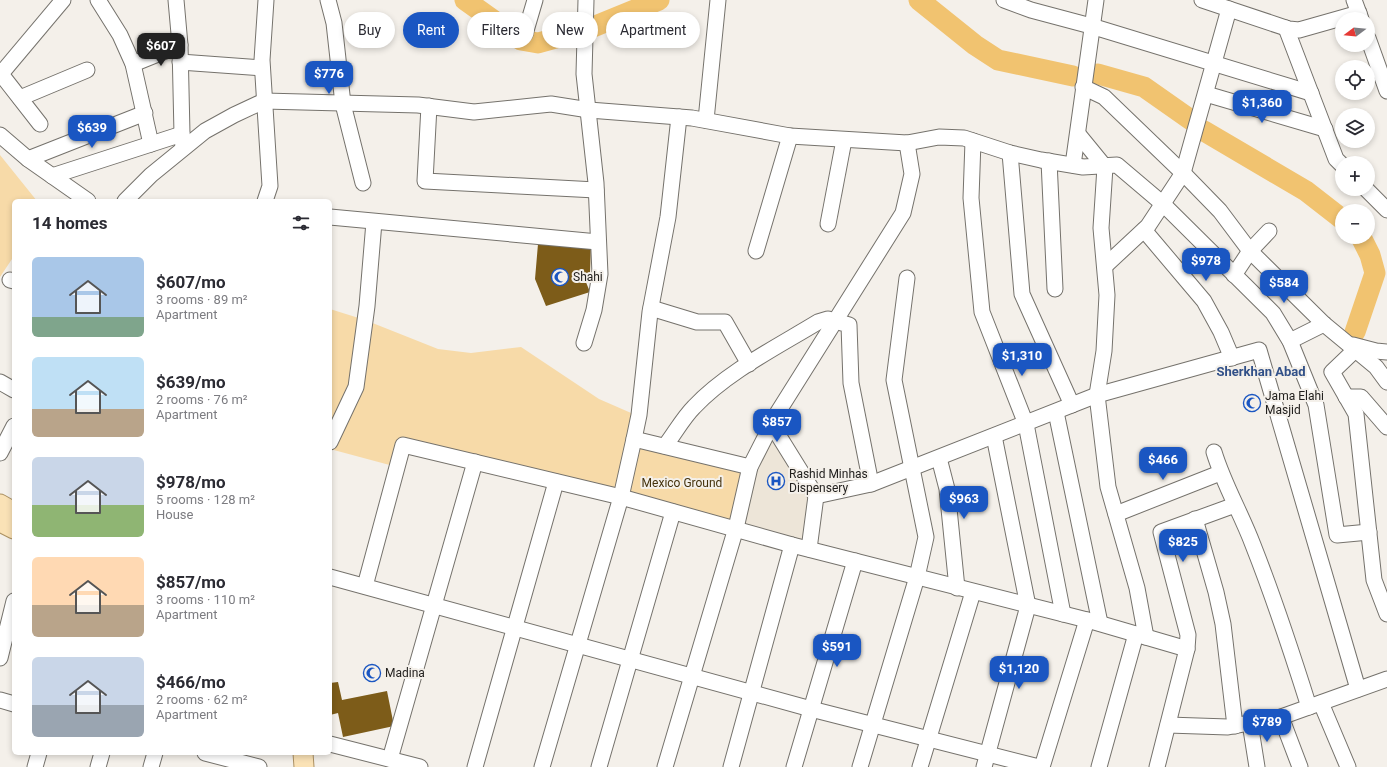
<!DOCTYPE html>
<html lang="en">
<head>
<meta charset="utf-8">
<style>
	:root { --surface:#fff; --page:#f2f2f3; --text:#2b2b33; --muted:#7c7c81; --accent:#1a56c2 }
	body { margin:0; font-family:Roboto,sans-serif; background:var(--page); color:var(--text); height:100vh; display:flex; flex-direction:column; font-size:15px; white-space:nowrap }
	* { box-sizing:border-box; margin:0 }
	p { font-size:13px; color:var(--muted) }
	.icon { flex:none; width:22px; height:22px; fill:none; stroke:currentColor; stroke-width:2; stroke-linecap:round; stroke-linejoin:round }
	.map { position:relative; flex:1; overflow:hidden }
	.side { position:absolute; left:12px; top:199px; width:320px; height:556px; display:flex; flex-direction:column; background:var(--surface); border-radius:6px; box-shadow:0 2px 6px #0003 }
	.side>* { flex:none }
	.top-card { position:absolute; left:344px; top:12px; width:380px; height:36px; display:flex; gap:8px }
	.needle { width:26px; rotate:254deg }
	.controls { position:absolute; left:1335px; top:12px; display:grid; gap:8px }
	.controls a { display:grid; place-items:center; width:40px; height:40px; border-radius:50%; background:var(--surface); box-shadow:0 2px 6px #0003; font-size:20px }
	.price { position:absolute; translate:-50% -34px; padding:0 9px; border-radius:8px; background:var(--accent); color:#fff; font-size:13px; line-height:26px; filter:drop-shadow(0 1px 2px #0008) }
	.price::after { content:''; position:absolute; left:50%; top:24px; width:12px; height:9px; margin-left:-6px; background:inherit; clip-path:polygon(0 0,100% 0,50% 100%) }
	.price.active { background:#222; color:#fff }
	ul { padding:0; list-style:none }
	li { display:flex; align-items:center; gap:12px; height:100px; padding:0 20px }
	li span { display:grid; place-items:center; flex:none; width:112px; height:80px; border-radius:6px; color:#555 }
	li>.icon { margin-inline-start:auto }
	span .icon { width:48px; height:48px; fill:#fffc; stroke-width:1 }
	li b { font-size:17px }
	h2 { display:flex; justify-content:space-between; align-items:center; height:48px; padding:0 20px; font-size:17px }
	.chip { padding:0 14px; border-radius:18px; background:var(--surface); box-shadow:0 2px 6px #0003; font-size:14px; line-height:36px }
	.chip.active { background:var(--accent); color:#fff }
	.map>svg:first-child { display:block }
</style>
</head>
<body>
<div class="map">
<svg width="1387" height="767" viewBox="0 0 1387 767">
	<rect width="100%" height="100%" fill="#f4f0ea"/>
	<polygon fill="#ede5d8" points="772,425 816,496 809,549 736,527"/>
	<g fill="#f7daa8">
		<polygon points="0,155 37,201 14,201 14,256 0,277"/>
		<polygon points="330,309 365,320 438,349 471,353 521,347 599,399 638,416 620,495 403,445 397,467 330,449"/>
		<polygon points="635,441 749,469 736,527 621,496"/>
	</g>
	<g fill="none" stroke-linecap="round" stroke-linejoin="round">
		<g stroke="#f1c370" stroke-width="21">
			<polyline points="465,0 521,40 538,43 578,32"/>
			<polyline points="919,0 975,45 998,60 1073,76"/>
			<polyline points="593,27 659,0"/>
			<polyline points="1098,74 1144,87 1191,120"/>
			<polyline points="1204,131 1306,191 1342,219"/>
			<polyline points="1355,332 1375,273 1370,255 1361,237"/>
		</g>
	</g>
	<g fill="#7d5c19">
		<polygon points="538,244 591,245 590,273 583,275 590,292 546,306 535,279"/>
		<polygon points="338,682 342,700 387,691 394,726 343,737 338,713 330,715 330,683"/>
	</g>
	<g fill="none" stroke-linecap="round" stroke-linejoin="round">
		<g stroke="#75726c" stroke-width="17">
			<g id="minor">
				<polyline points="98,0 120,35 133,64 151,144"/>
				<polyline points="176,0 180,45 182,134 183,148"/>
				<polyline points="328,0 334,23 343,104 363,183"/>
				<polyline points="1004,0 1031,10 1091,26 1311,93"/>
				<polyline points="1202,0 1289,29 1299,30 1359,13"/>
				<polyline points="1354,0 1361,19"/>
				<polyline points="1286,28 1336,159 1342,165"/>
				<polyline points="525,34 535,0"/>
				<polyline points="1368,38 1387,91"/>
				<polyline points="180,62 262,68"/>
				<polyline points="133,64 180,45"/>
				<polyline points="1,74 40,124"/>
				<polyline points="0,75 63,0"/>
				<polyline points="1083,87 1104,97 1183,173 1220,211 1250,251 1324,324 1376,367 1387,382"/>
				<polyline points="1206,94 1325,129"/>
				<polyline points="20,98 87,70"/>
				<polyline points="429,106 425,181 596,190"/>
				<polyline points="706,120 718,0"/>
				<polyline points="1078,134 1105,167 1101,228 1107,295 1104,351 1097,395 1108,487 1137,588 1146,637"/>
				<polyline points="0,135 28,159 88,201"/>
				<polyline points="973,141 971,198 982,312 1026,424 1063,614"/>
				<polyline points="1010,153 1022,294 1072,405"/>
				<polyline points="28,159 145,113"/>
				<polyline points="1049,161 1055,289"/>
				<polyline points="1073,165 1096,0"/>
				<polyline points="52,176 182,134"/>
				<polyline points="1366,189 1387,210"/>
				<polyline points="125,201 151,175 205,131 234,115 264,101 418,105 474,112 551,104 589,110 692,118 790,136 907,143 939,137 964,138 1010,153 1041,160 1083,167 1117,165 1163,204 1273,313 1290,341 1316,405 1337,535 1369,532"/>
				<polyline points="265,201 270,186 262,60 266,0"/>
				<polyline points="330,217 598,242"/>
				<polyline points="828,224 844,140"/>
				<polyline points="1144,230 1204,301 1221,332 1232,358"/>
				<polyline points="756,251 790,136"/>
				<polyline points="1105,266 1148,226 1183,173 1229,9"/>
				<polyline points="1234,275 1250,251 1269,231"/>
				<polyline points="10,280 14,281"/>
				<polyline points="651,308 697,322 725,322 749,364"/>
				<polyline points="1290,341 1324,324"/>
				<polyline points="584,343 594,310 600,274 596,183 584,74 586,0"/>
				<polyline points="1353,345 1376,351 1387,352"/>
				<polyline points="1355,350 1332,372 1356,414 1374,580 1387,614"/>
				<polyline points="0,382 14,390"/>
				<polyline points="1346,397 1361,397 1387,427"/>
				<polyline points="1056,412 1100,623"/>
				<polyline points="772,425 816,496 809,549"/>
				<polyline points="634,439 750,467"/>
				<polyline points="330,442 356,387 367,306 374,222"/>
				<path d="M665,446C675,433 683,418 694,407C727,372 777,347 818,322L828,319L849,325L851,383L871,484"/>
				<path d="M1214,452C1224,485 1241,513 1253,545C1274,598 1292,653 1309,707"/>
				<polyline points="0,453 14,426"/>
				<polyline points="939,458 947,489 957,588"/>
				<polyline points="816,496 871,484 1097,395 1259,350 1358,689"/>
				<polyline points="1116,514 1220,473"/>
				<polyline points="1195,519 1216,592 1223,624 1235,726"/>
				<polyline points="330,577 811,709 1039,767"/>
				<polyline points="365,586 403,445 621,497 792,545 1091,621 1187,649"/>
				<polyline points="0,658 14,601"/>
				<polyline points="0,700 14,704"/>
				<polyline points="1321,703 1348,767"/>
				<polyline points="1281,717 1300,767"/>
				<polyline points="1250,723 1257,767"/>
				<polyline points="1168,725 1228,727 1281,717 1387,679"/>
				<polyline points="330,744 420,767"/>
				<polyline points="205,753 259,767"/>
				<polyline points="390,759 475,462"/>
				<polyline points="35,767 39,753"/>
				<polyline points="98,767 102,753"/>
				<polyline points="151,767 155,753"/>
				<polyline points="475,767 556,482"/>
				<polyline points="542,767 621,497 634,439 639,415 650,312 668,217 679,117"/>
				<polyline points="599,767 673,512"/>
				<polyline points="665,767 736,528 750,467 778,412 903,213 912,174 907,143"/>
				<polyline points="731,767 792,545"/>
				<polyline points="794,767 855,561"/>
				<polyline points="860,767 917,577 926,537 894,380 907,278"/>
				<polyline points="920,767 973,592"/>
				<polyline points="984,767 1028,606 994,436"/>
				<polyline points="1042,767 1087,620"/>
				<polyline points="1099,767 1136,634"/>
				<polyline points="1157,767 1187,649 1188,635 1161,532 1235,505"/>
			</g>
		</g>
		<g stroke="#ac9162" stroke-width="21">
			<g id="major">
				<polyline points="0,504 14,512"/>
				<polyline points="0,522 14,529"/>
				<polyline points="303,753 304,767"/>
			</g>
		</g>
		<use href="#minor" stroke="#fff" stroke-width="15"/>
		<use href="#major" stroke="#fae2b6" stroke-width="19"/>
	</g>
	<defs>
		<g id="mosque-ring" transform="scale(0.9)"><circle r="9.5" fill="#f4f0ea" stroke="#1a56c2" stroke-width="1.5"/><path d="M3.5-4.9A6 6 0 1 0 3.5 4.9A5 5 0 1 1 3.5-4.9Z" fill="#1a56c2"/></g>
		<g id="hospital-ring" transform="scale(0.9)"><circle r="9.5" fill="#f4f0ea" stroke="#1a56c2" stroke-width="1.5"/><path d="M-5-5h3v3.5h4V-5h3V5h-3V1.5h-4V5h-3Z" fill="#1a56c2"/></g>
	</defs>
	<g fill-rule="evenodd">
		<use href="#mosque-ring" x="560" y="277"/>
		<use href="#mosque-ring" x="1252" y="403"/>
		<use href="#hospital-ring" x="776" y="481"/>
		<use href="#mosque-ring" x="372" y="673"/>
	</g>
	<g text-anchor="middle" stroke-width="4" stroke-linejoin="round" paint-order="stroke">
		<g font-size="12" fill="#23211f" stroke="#f4f0ea" text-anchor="start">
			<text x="573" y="281">Shahi</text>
			<text x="1265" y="400">Jama Elahi<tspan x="1265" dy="14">Masjid</tspan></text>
			<text x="789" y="478">Rashid Minhas<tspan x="789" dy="14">Dispensery</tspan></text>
			<text x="385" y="677">Madina</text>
		</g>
		<g font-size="12" fill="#44320d" stroke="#f4f0ea">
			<text x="682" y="487">Mexico Ground</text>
		</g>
		<g font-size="13" font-weight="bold" fill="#315088" stroke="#f4f0ea">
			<text x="1261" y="376">Sherkhan Abad</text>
		</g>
	</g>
</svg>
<div class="controls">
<a><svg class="needle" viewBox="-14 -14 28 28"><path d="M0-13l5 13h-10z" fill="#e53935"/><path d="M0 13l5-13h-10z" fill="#7c7c81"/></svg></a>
<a><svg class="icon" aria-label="locate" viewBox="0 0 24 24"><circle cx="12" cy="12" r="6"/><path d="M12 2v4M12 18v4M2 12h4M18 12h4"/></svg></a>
<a><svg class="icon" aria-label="layers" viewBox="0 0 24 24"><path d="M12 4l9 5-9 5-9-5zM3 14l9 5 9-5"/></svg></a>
<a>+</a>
<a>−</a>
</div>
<b class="price active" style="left:161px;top:67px">$607</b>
<b class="price" style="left:329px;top:95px">$776</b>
<b class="price" style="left:1262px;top:124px">$1,360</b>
<b class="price" style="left:92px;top:149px">$639</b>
<b class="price" style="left:1206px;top:282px">$978</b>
<b class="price" style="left:1284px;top:304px">$584</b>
<b class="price" style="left:1022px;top:377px">$1,310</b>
<b class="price" style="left:777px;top:443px">$857</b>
<b class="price" style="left:1163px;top:481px">$466</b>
<b class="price" style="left:964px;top:520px">$963</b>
<b class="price" style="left:1183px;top:563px">$825</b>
<b class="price" style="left:837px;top:668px">$591</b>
<b class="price" style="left:1019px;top:690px">$1,120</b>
<b class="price" style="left:1267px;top:743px">$789</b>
<div class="top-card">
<a class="chip">Buy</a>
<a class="chip active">Rent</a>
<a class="chip">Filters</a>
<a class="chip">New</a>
<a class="chip">Apartment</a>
</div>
<section class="side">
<h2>14 homes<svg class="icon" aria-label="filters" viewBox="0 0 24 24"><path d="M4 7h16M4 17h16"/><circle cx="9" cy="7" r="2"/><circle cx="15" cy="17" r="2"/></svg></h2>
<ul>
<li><span style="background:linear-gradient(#a9c7e8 75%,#7fa58c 0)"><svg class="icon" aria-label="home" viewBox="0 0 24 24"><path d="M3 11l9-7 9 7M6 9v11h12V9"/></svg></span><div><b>$607/mo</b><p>3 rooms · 89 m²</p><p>Apartment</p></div></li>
<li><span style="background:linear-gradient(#bfe0f5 65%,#b9a48a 0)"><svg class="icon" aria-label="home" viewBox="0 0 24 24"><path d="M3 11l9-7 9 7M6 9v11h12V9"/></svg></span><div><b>$639/mo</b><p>2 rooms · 76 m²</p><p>Apartment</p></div></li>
<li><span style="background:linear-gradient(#c9d6e8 60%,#8fb573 0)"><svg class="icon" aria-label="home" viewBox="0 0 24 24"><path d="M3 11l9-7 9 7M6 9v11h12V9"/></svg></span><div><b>$978/mo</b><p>5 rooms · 128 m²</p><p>House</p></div></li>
<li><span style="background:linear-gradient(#ffd9b3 60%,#b9a48a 0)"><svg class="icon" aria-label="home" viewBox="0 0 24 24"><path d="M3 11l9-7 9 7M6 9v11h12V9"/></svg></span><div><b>$857/mo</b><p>3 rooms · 110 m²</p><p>Apartment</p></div></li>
<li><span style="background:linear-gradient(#c9d6e8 60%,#9aa5b1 0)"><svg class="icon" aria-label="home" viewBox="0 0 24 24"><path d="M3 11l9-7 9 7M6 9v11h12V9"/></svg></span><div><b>$466/mo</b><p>2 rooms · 62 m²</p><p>Apartment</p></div></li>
</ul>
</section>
</div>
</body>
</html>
